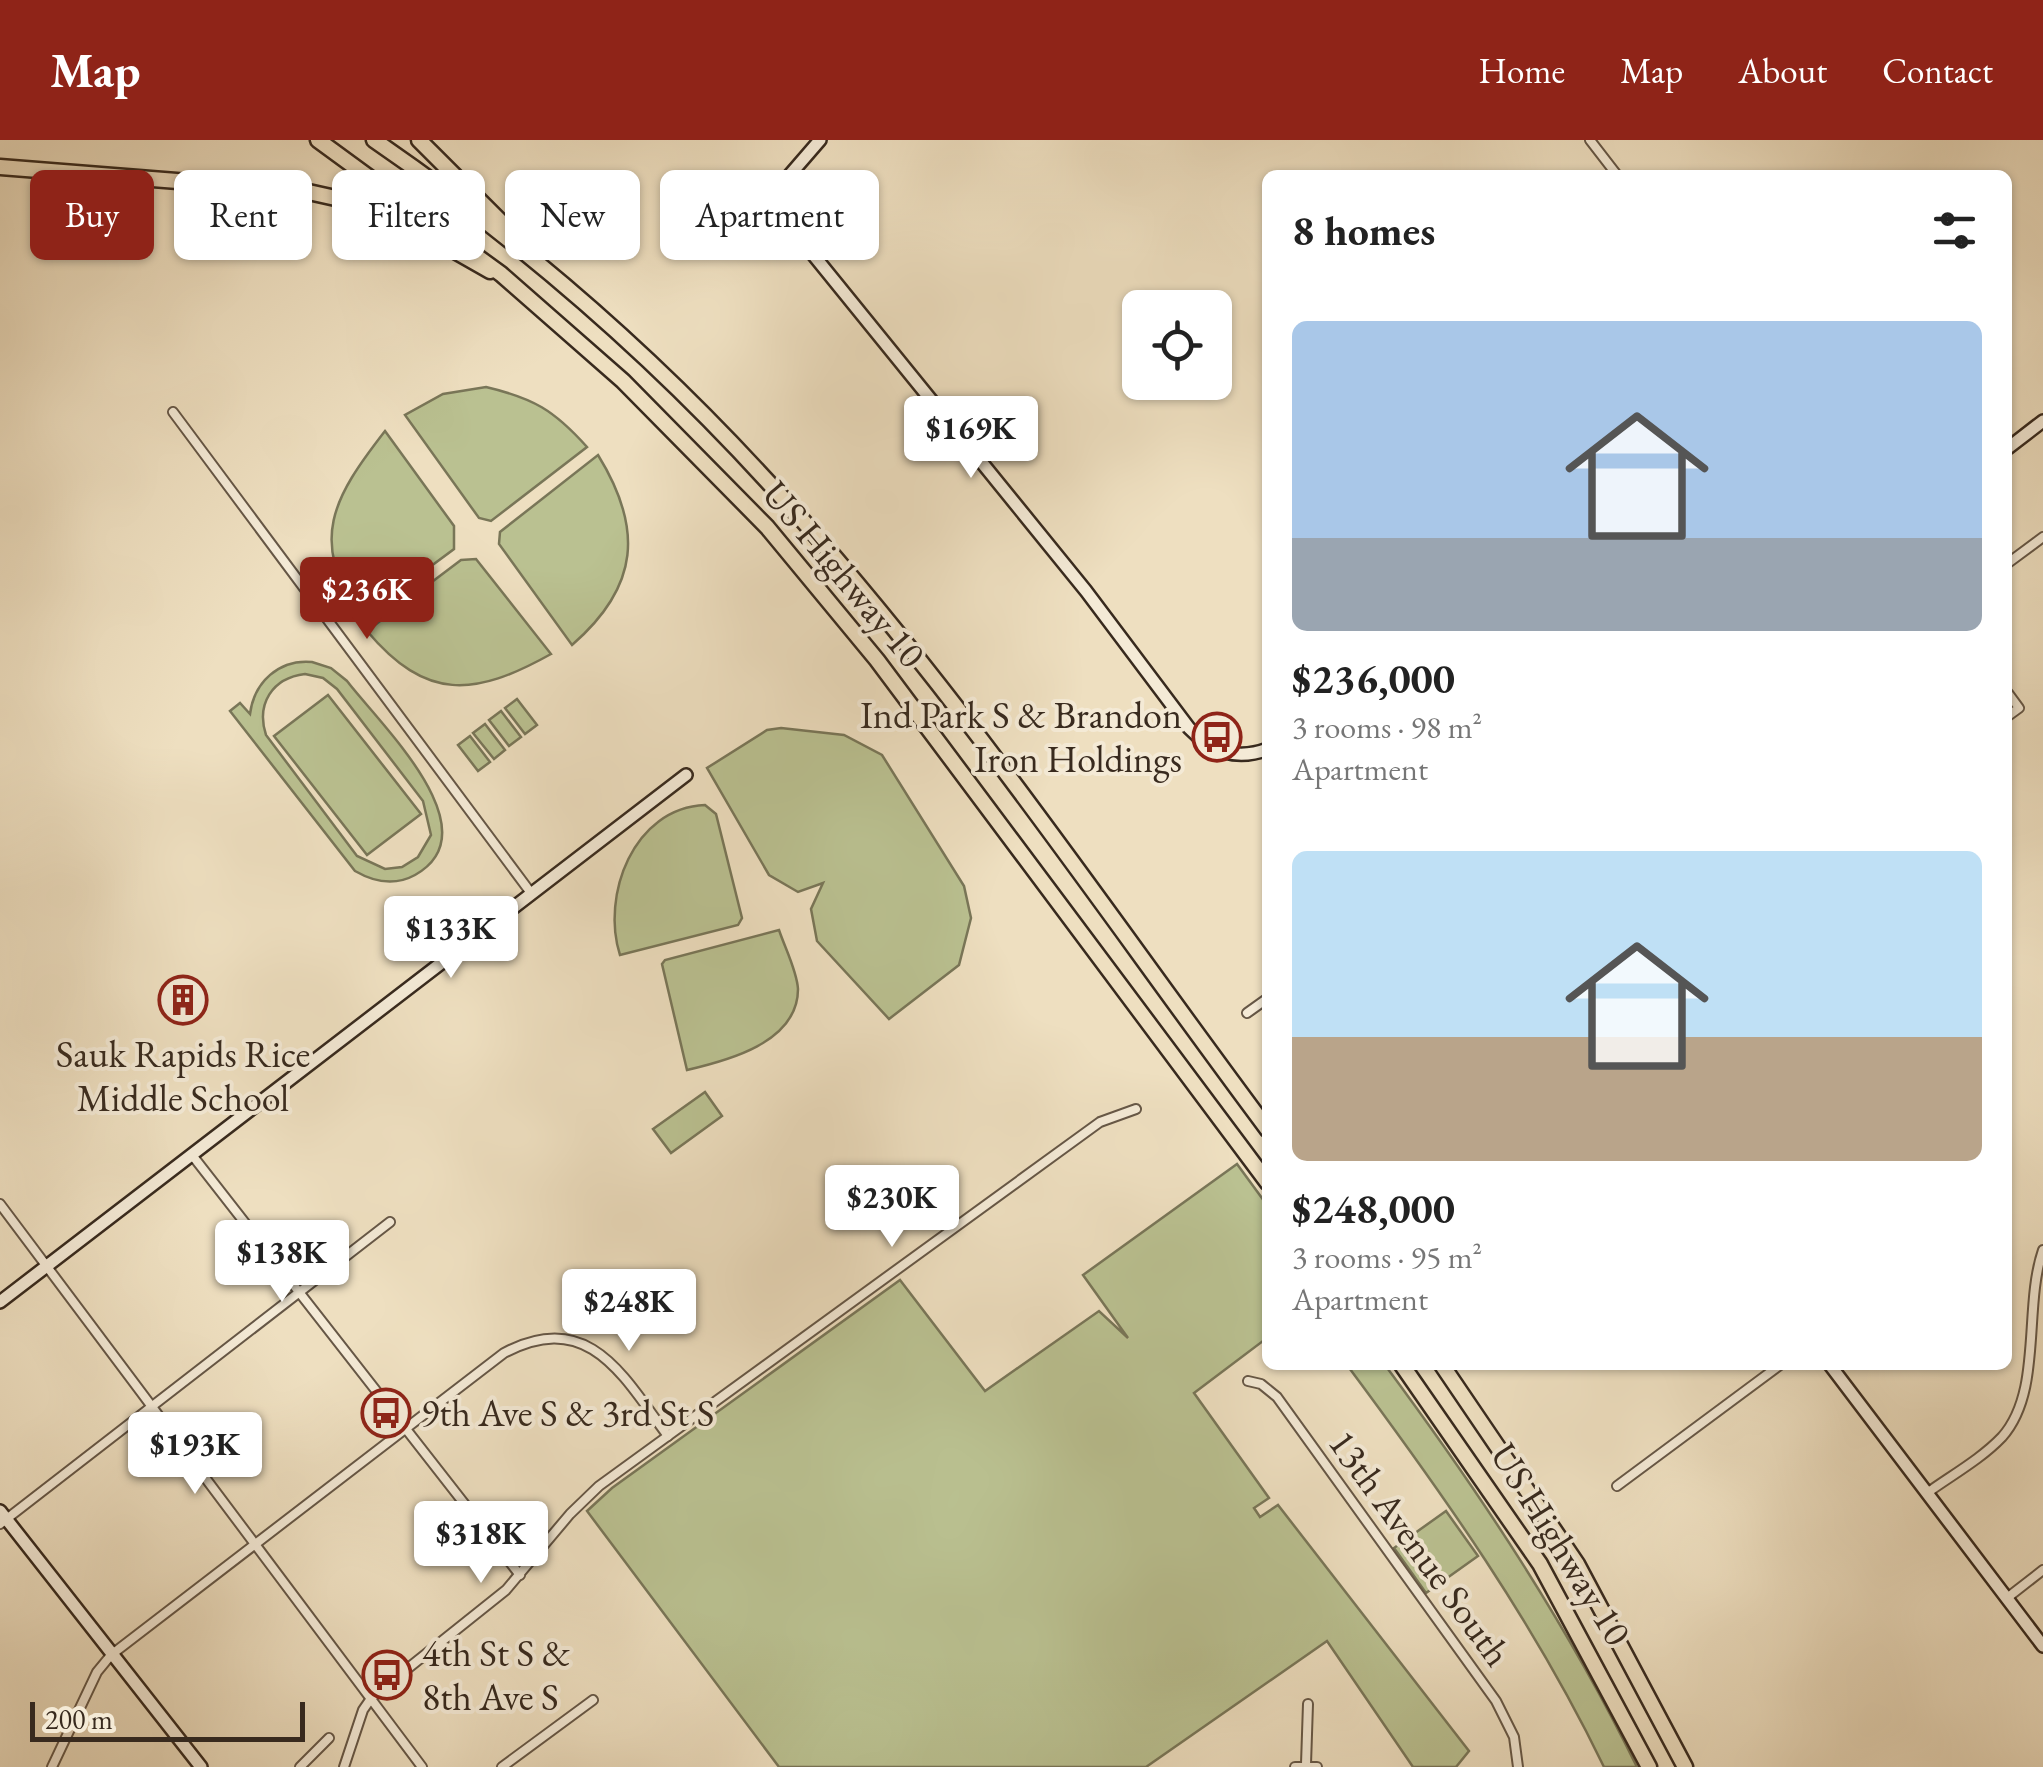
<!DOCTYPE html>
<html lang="en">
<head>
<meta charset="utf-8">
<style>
	:root { --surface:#fff; --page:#f2f2f2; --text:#222; --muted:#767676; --accent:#8f2418 }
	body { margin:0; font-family:"EB Garamond",serif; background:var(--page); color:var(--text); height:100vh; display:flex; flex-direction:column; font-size:38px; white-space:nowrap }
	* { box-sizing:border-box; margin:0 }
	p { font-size:32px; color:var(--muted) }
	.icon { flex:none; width:55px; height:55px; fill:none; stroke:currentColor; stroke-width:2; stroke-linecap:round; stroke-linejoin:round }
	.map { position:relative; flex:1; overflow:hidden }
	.panel { position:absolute; left:1262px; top:30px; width:750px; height:1200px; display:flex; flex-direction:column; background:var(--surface); border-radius:15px; box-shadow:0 2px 8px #0004 }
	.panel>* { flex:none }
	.hud { position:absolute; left:30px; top:30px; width:950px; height:90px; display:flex; gap:20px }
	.tools { position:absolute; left:1122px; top:150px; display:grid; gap:20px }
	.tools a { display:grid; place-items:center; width:110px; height:110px; border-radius:15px; background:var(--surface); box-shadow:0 2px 8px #0004; font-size:50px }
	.scale { position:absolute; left:30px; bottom:25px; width:275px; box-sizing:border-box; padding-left:10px; border:5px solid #382a1e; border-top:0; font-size:28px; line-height:35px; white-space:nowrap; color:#382a1e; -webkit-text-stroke:8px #f4ead6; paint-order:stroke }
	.price { position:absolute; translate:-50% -85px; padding:0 22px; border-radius:10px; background:#fff; color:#222; font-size:32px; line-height:65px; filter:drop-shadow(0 2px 5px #0008) }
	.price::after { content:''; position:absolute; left:50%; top:60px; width:30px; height:22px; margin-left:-15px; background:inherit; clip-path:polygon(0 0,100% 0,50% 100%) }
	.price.current { background:var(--accent); color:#fff }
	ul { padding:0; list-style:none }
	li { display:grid; align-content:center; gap:20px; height:530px; padding:0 30px }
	li span { display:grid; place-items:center; height:310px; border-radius:15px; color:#555 }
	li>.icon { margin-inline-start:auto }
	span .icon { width:180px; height:180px; fill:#fffc; stroke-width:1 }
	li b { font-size:42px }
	h2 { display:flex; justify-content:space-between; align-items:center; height:120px; padding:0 30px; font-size:42px }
	.chip { padding:0 35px; border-radius:15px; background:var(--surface); box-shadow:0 2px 8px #0004; font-size:35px; line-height:90px }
	.chip.current { background:var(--accent); color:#fff }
	header { display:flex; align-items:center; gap:60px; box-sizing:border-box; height:140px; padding:0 50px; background:var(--accent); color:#fff }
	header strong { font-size:48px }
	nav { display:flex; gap:55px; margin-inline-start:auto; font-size:35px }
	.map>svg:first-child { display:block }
</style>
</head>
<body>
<header>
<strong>Map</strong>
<nav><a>Home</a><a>Map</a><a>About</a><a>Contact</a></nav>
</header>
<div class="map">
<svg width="2043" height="1627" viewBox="0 0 2043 1627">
	<rect width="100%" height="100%" fill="#eedfc0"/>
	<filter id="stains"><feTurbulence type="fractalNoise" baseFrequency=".002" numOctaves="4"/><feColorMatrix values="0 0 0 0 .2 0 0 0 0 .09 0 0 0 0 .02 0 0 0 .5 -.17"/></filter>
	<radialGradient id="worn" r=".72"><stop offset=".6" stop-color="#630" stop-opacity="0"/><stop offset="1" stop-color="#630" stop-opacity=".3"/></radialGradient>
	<g fill="#bac191" stroke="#797658" stroke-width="2.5" fill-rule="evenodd">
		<path d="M486,247C533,258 554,270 587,307L491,381L479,378L405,275L443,254Z"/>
		<path d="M385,291L454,386V409L361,478C308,400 333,358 385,291Z"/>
		<path d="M598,315C643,388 640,446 572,505L499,404L500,392Z"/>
		<path d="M476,419L551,514C474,557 426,561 367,491L461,420Z"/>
		<path d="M312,522L331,528L347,541C379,583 494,691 415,735C395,746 374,742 355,731L230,571L240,563L250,574C254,542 279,519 312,522ZM305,534L323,538L337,549L423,661L431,695L418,717L402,727L385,729L357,716L266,595C256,564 272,538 305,534Z"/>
		<polygon points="328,555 421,674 367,715 274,596"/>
		<polygon points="517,559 537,585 525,594 505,568"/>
		<polygon points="501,571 521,597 509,606 489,580"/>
		<polygon points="485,584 505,610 494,619 473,593"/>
		<polygon points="781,588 844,595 882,615 964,746 971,778 959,825 889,879 817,801 811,769 823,743 798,752 769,735 707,628 767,590"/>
		<polygon points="470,596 490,622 478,631 458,605"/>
		<path d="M705,665L716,674L742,778L738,785L620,815C601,756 633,668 705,665Z"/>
		<path d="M779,790C785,808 797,831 798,849C798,903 726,921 687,930L662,824L665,820Z"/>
		<polygon points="705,952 722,976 671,1013 653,989"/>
		<polygon points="1237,1024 1267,1065 1267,1198 1194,1253 1269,1358 1254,1368 1260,1377 1278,1365 1469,1611 1456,1627 1413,1627 1327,1501 1146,1627 779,1627 587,1371 612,1348 900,1140 985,1251 1099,1171 1128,1198 1083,1135"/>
		<path d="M1347,1225H1385C1480,1353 1567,1484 1637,1627H1604C1534,1482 1443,1354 1347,1225Z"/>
		<polygon points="1446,1371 1478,1416 1426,1453 1394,1408"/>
	</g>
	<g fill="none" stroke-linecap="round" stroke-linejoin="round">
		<g stroke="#665746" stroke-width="12">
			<g id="street">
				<polyline points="1590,0 1617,35"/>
				<polyline points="173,272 531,753"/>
				<polyline points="2008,423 2043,397"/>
				<polyline points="2008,553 2019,568 2008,576"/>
				<polyline points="1247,873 1268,858"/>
				<polyline points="192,1015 520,1435"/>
				<polyline points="0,1064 422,1627"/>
				<polyline points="1248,1241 1261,1244 1277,1257 1496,1561 1514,1597 1518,1627"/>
				<polyline points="1617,1346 1780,1225"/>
				<path d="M1927,1353C1952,1335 1981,1319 2002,1297C2043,1251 2023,1168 2043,1110"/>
				<polyline points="0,1384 390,1082"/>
				<polyline points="2007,1458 2043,1430"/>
				<polyline points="1306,1624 1308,1564"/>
				<path d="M52,1627L97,1532L111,1515L504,1213C589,1168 623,1236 668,1296"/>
				<polyline points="300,1627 329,1598"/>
				<polyline points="344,1627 363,1570 372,1557 506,1450 570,1374 599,1346 1100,982 1136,969"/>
				<polyline points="502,1627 593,1560"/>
				<polyline points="1295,1627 1317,1627"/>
			</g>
		</g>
		<g stroke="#382a1e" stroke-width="16">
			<g id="secondary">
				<path d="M820,0L788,37L787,74L794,91L1086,451L1189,588C1212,612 1236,621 1268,609"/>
				<polyline points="2008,308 2043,281"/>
				<polyline points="0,1162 686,635"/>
				<polyline points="1830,1225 2043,1506"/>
				<polyline points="0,1371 201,1627"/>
			</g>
		</g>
		<g stroke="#382a1e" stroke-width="19">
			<g id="highway">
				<polyline points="318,0 501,134 623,241 767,387 877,520 1268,1043"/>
				<path d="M374,0C517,98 651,214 768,342C952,542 1105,772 1268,990"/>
				<polyline points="419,0 509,90"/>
				<polyline points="0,27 304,51 349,61 404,82 490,131"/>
				<polyline points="1402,1225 1540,1424 1649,1627"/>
				<polyline points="1442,1225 1577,1424 1685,1627"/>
			</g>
		</g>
		<use href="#street" stroke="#f4ead6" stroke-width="8"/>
		<use href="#secondary" stroke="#f4ead6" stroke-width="11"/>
		<use href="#highway" stroke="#eedfc0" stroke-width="14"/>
	</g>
	<defs>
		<g id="bus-ring" transform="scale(2.5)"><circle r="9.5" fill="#f4ead6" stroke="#8f2418" stroke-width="1.5"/><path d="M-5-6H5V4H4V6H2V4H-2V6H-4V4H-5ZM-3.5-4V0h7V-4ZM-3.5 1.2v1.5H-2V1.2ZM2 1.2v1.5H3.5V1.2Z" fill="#8f2418"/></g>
		<g id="building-ring" transform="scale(2.5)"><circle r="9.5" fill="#f4ead6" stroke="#8f2418" stroke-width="1.5"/><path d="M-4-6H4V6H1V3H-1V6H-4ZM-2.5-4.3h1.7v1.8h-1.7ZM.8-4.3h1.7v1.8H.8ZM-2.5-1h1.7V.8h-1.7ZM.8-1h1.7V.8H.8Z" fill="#8f2418"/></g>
	</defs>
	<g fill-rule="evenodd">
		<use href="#bus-ring" x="1217" y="597"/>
		<use href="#building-ring" x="183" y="860"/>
		<use href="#bus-ring" x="386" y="1273"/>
		<use href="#bus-ring" x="387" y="1535"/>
	</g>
	<g text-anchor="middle" stroke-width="8" stroke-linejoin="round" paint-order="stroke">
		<g font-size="38" fill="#382a1e" stroke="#f4ead6">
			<text transform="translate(844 434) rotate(50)" y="13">US Highway 10</text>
			<text transform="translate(1561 1404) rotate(58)" y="13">US Highway 10</text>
			<text transform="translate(1420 1408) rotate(54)" y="13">13th Avenue South</text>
		</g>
		<g font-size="38" fill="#382a1e" stroke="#f4ead6" text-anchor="start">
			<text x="1182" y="588" text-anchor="end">Ind Park S &amp; Brandon<tspan x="1182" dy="44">Iron Holdings</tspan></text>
			<text x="183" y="927" text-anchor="middle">Sauk Rapids Rice<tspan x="183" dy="44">Middle School</tspan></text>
			<text x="421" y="1286">9th Ave S &amp; 3rd St S</text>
			<text x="422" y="1526">4th St S &amp;<tspan x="422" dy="44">8th Ave S</tspan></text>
		</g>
	</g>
	<rect width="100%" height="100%" filter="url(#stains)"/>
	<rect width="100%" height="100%" fill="url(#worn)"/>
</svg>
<div class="tools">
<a><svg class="icon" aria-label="locate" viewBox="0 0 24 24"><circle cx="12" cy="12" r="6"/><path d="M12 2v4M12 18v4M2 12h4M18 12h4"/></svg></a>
</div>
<div class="scale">200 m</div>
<b class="price" style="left:971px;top:341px">$169K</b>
<b class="price current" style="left:367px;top:502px">$236K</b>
<b class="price" style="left:451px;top:841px">$133K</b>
<b class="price" style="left:892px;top:1110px">$230K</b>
<b class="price" style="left:282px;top:1165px">$138K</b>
<b class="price" style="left:629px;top:1214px">$248K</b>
<b class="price" style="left:195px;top:1357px">$193K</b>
<b class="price" style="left:481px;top:1446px">$318K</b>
<div class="hud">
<a class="chip current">Buy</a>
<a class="chip">Rent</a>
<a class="chip">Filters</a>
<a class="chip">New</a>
<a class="chip">Apartment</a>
</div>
<section class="panel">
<h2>8 homes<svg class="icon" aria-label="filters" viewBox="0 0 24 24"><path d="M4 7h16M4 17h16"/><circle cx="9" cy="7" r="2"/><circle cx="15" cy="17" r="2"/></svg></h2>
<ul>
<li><span style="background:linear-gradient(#a9c7e8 70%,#9aa5b1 0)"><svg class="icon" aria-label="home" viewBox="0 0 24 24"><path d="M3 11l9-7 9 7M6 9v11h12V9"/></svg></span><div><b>$236,000</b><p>3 rooms · 98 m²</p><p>Apartment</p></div></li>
<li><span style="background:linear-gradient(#bfe0f5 60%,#b9a48a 0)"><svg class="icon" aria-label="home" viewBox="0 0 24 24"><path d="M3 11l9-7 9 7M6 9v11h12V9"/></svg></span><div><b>$248,000</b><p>3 rooms · 95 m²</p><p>Apartment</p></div></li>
</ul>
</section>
</div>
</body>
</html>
